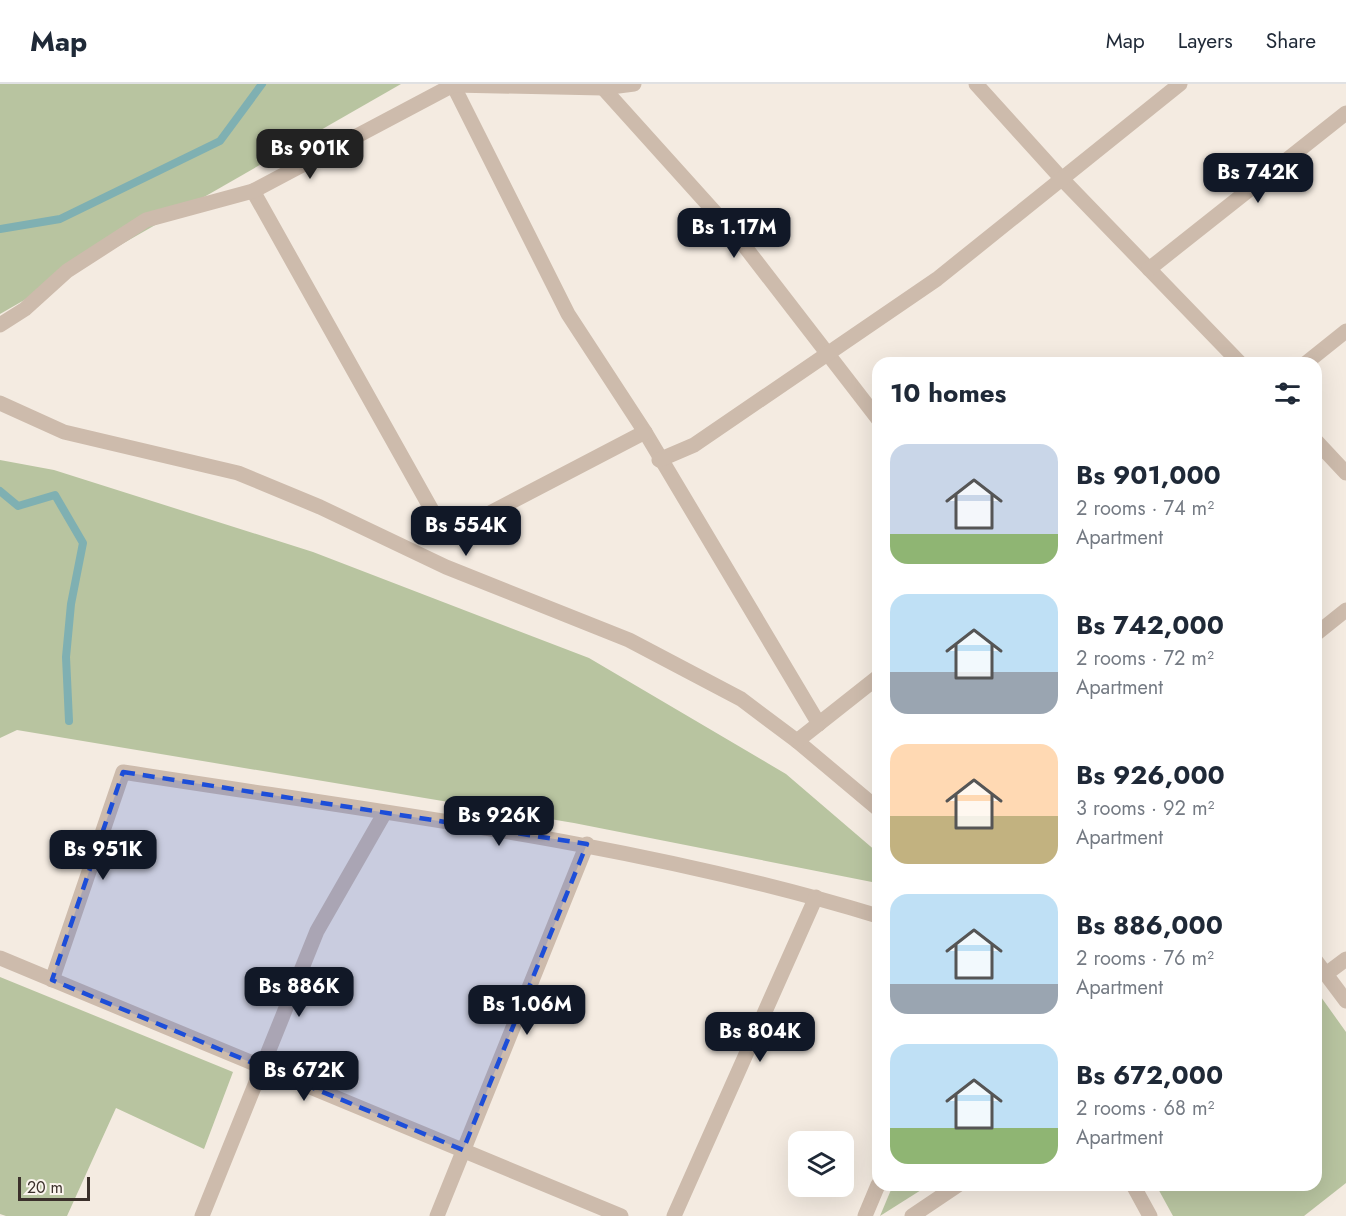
<!DOCTYPE html>
<html lang="en">
<head>
<meta charset="utf-8">
<style>
	:root { --surface:#fff; --page:#f6f6f7; --text:#1f2937; --muted:#747a83; --line:#e0e1e3; --accent:#111827 }
	body { margin:0; font-family:Jost,sans-serif; background:var(--page); color:var(--text); height:100vh; display:flex; flex-direction:column; font-size:22px; white-space:nowrap }
	* { box-sizing:border-box; margin:0 }
	p { font-size:20px; color:var(--muted) }
	.icon { flex:none; width:33px; height:33px; fill:none; stroke:currentColor; stroke-width:2; stroke-linecap:round; stroke-linejoin:round }
	.map { position:relative; flex:1; overflow:hidden }
	.drawer { position:absolute; left:872px; top:273px; width:450px; height:834px; display:flex; flex-direction:column; background:var(--surface); border-radius:18px; box-shadow:0 6px 24px #0002 }
	.drawer>* { flex:none }
	.fabs { position:absolute; left:788px; top:1047px; display:grid; gap:12px }
	.fabs a { display:grid; place-items:center; width:66px; height:66px; border-radius:12px; background:var(--surface); box-shadow:0 6px 24px #0002; font-size:30px }
	.scale { position:absolute; left:18px; bottom:15px; width:72px; box-sizing:border-box; padding-left:6px; border:3px solid #3b302b; border-top:0; font-size:16px; line-height:21px; white-space:nowrap; color:#3b302b; -webkit-text-stroke:4px #fbf5ee; paint-order:stroke }
	.price { position:absolute; translate:-50% -51px; padding:0 14px; border-radius:12px; background:var(--accent); color:#fff; font-size:20px; line-height:39px; filter:drop-shadow(0 2px 3px #0008) }
	.price::after { content:''; position:absolute; left:50%; top:36px; width:18px; height:14px; margin-left:-9px; background:inherit; clip-path:polygon(0 0,100% 0,50% 100%) }
	.price.current { background:#222; color:#fff }
	ul { padding:0; list-style:none }
	li { display:flex; align-items:center; gap:18px; height:150px; padding:0 18px }
	li span { display:grid; place-items:center; flex:none; width:168px; height:120px; border-radius:18px; color:#555 }
	li>.icon { margin-inline-start:auto }
	span .icon { width:72px; height:72px; fill:#fffc; stroke-width:1 }
	li b { font-size:26px }
	h2 { display:flex; justify-content:space-between; align-items:center; height:72px; padding:0 18px; font-size:26px }
	header { display:flex; align-items:center; gap:36px; box-sizing:border-box; height:84px; padding:0 30px; background:var(--surface); border-bottom:2px solid var(--line) }
	header strong { font-size:28px }
	nav { display:flex; gap:33px; margin-inline-start:auto; font-size:21px }
	.map>svg:first-child { display:block }
</style>
</head>
<body>
<header>
<strong>Map</strong>
<nav><a>Map</a><a>Layers</a><a>Share</a></nav>
</header>
<div class="map">
<svg width="1346" height="1132" viewBox="0 0 1346 1132">
	<rect width="100%" height="100%" fill="#f4ebe1"/>
	<g fill="#b8c4a0">
		<polygon points="0,0 401,0 0,230"/>
		<polygon points="0,376 54,386 313,468 589,574 786,690 877,768 877,799 574,739 17,646 0,654"/>
		<polygon points="0,893 233,988 204,1065 116,1024 67,1132 6,1132 0,1130"/>
		<polygon points="1316,906 1346,948 1346,1099 1304,1132 1173,1132 1156,1101 1316,1101"/>
		<polygon points="893,1101 929,1101 880,1132"/>
	</g>
	<g fill="none" stroke-linecap="round" stroke-linejoin="round">
		<g stroke="#7fb0b2" stroke-width="8">
			<polyline points="0,145 60,135 220,57 262,0"/>
			<polyline points="0,407 18,422 55,411 83,459 71,520 66,573 69,637"/>
		</g>
		<g stroke="#cdbbac" stroke-width="15">
			<polyline points="976,0 1061,94 1240,279"/>
			<polyline points="453,1 568,230 645,348 819,640"/>
			<polyline points="603,4 739,155 878,335"/>
			<polyline points="253,107 443,446 465,442 645,348"/>
			<polyline points="1149,185 1346,29"/>
			<polyline points="0,241 25,225 67,187 146,136 253,107 453,1 603,4 634,0"/>
			<polyline points="1306,279 1346,247"/>
			<polyline points="0,319 64,348 238,389 320,423 446,483 629,556 741,615 797,657 878,725"/>
			<polyline points="1316,357 1346,389"/>
			<polyline points="659,376 694,361 937,195 1180,0"/>
			<polyline points="1316,550 1346,526"/>
			<polyline points="797,657 878,593"/>
			<polyline points="0,874 621,1132"/>
			<polyline points="1316,877 1346,917"/>
			<polyline points="1326,890 1346,875"/>
			<path d="M52,896L123,688C376,728 632,757 878,832"/>
			<polyline points="1133,1101 1150,1132"/>
			<polyline points="202,1132 317,847 384,730"/>
			<polyline points="437,1132 587,760"/>
			<polyline points="674,1132 816,813"/>
			<polyline points="865,1132 878,1101"/>
			<polyline points="912,1132 958,1101"/>
		</g>
	</g>
	<path fill="#1d4ed8" fill-opacity="0.2" stroke="#1d4ed8" stroke-width="4.5" stroke-dasharray="12 8" stroke-linejoin="round" d="M123,688L587,760L463,1066L52,896Z"/>
</svg>
<div class="fabs">
<a><svg class="icon" aria-label="layers" viewBox="0 0 24 24"><path d="M12 4l9 5-9 5-9-5zM3 14l9 5 9-5"/></svg></a>
</div>
<div class="scale">20 m</div>
<b class="price current" style="left:310px;top:96px">Bs 901K</b>
<b class="price" style="left:1258px;top:120px">Bs 742K</b>
<b class="price" style="left:734px;top:175px">Bs 1.17M</b>
<b class="price" style="left:466px;top:473px">Bs 554K</b>
<b class="price" style="left:499px;top:763px">Bs 926K</b>
<b class="price" style="left:103px;top:797px">Bs 951K</b>
<b class="price" style="left:299px;top:934px">Bs 886K</b>
<b class="price" style="left:527px;top:952px">Bs 1.06M</b>
<b class="price" style="left:760px;top:979px">Bs 804K</b>
<b class="price" style="left:304px;top:1018px">Bs 672K</b>
<section class="drawer">
<h2>10 homes<svg class="icon" aria-label="filters" viewBox="0 0 24 24"><path d="M4 7h16M4 17h16"/><circle cx="9" cy="7" r="2"/><circle cx="15" cy="17" r="2"/></svg></h2>
<ul>
<li><span style="background:linear-gradient(#c9d6e8 75%,#8fb573 0)"><svg class="icon" aria-label="home" viewBox="0 0 24 24"><path d="M3 11l9-7 9 7M6 9v11h12V9"/></svg></span><div><b>Bs 901,000</b><p>2 rooms · 74 m²</p><p>Apartment</p></div></li>
<li><span style="background:linear-gradient(#bfe0f5 65%,#9aa5b1 0)"><svg class="icon" aria-label="home" viewBox="0 0 24 24"><path d="M3 11l9-7 9 7M6 9v11h12V9"/></svg></span><div><b>Bs 742,000</b><p>2 rooms · 72 m²</p><p>Apartment</p></div></li>
<li><span style="background:linear-gradient(#ffd9b3 60%,#c2b280 0)"><svg class="icon" aria-label="home" viewBox="0 0 24 24"><path d="M3 11l9-7 9 7M6 9v11h12V9"/></svg></span><div><b>Bs 926,000</b><p>3 rooms · 92 m²</p><p>Apartment</p></div></li>
<li><span style="background:linear-gradient(#bfe0f5 75%,#9aa5b1 0)"><svg class="icon" aria-label="home" viewBox="0 0 24 24"><path d="M3 11l9-7 9 7M6 9v11h12V9"/></svg></span><div><b>Bs 886,000</b><p>2 rooms · 76 m²</p><p>Apartment</p></div></li>
<li><span style="background:linear-gradient(#bfe0f5 70%,#8fb573 0)"><svg class="icon" aria-label="home" viewBox="0 0 24 24"><path d="M3 11l9-7 9 7M6 9v11h12V9"/></svg></span><div><b>Bs 672,000</b><p>2 rooms · 68 m²</p><p>Apartment</p></div></li>
</ul>
</section>
</div>
</body>
</html>
